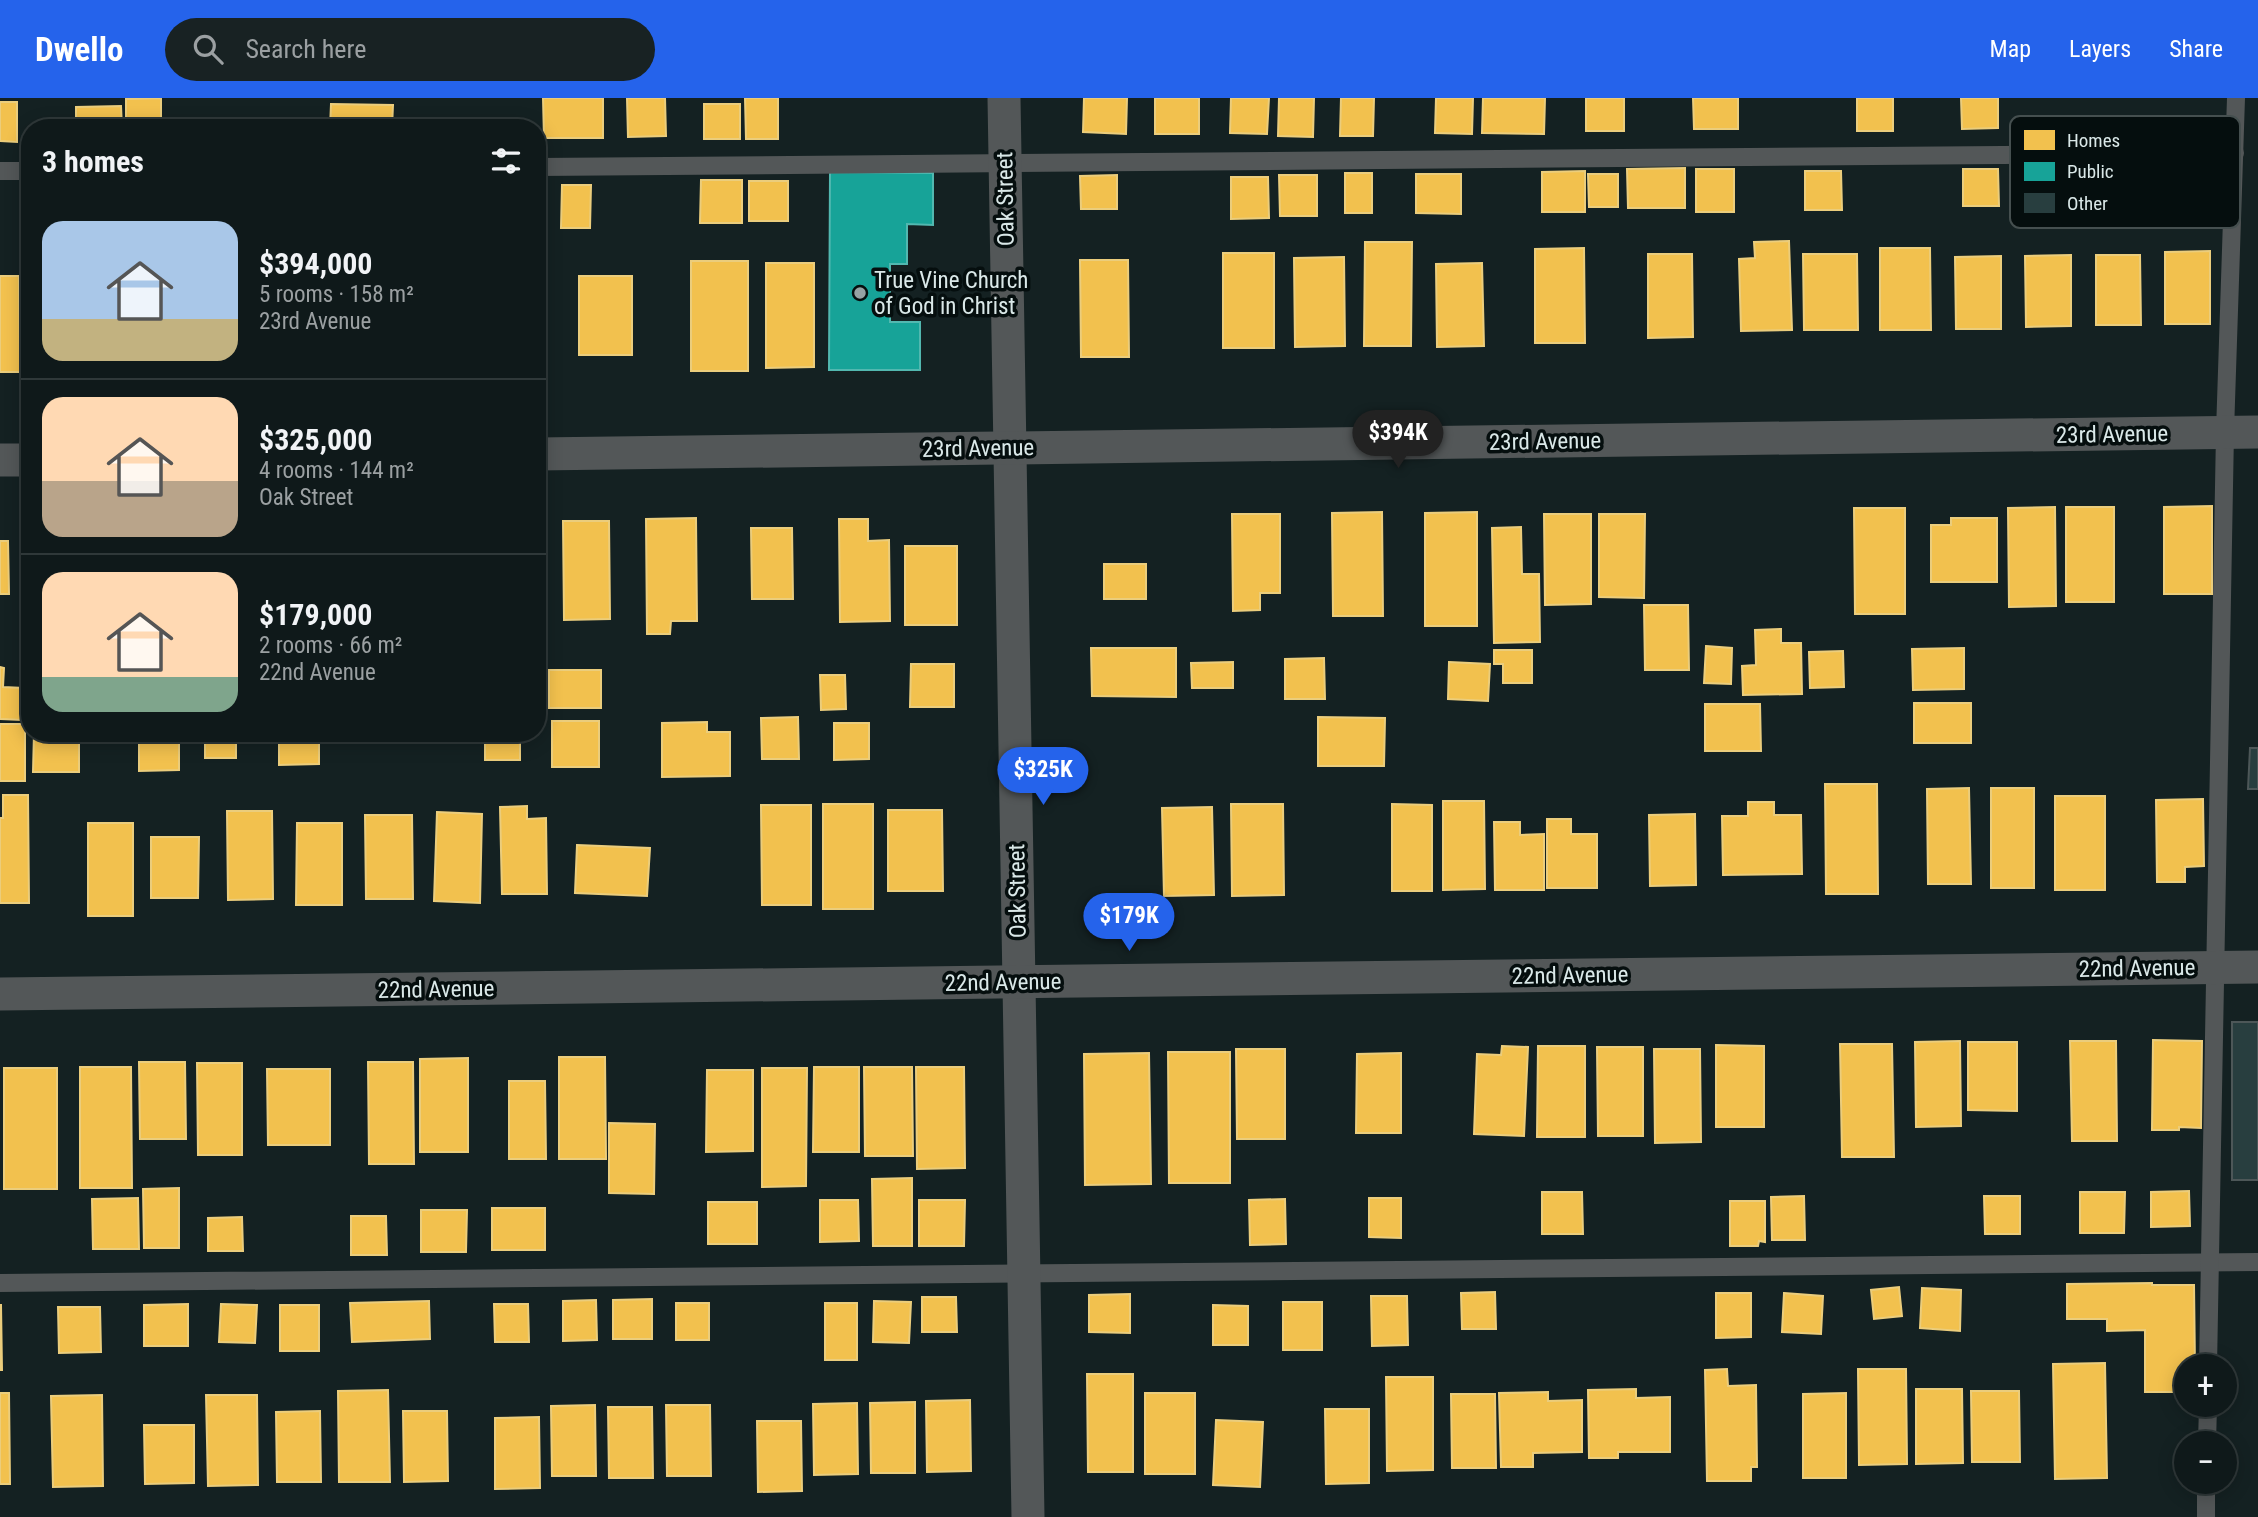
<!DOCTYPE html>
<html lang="en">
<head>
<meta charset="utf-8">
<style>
	:root { --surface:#0f191a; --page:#182223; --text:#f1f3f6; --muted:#9ba0a2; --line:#2f3839; --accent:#2563eb }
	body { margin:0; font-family:"Roboto Condensed",sans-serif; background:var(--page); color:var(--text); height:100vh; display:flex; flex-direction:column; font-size:26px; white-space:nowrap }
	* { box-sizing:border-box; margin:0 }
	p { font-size:23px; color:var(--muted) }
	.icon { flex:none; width:38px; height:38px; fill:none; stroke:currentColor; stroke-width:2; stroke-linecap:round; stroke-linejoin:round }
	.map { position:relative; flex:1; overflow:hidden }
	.panel { position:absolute; left:21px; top:21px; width:525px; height:623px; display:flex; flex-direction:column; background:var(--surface); border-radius:28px; box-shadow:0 4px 18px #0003,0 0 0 2px var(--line) }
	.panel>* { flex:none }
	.tools { position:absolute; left:2174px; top:1256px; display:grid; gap:14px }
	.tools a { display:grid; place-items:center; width:63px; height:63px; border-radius:50%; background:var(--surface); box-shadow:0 4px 18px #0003,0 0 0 2px var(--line); font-size:35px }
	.price { position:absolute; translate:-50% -60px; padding:0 16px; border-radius:24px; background:var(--accent); color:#fff; font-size:23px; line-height:46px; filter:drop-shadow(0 2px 4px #0008) }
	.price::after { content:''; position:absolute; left:50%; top:42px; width:21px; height:16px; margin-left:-10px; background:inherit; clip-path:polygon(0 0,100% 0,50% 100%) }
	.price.on { background:#222; color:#fff }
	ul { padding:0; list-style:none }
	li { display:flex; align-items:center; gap:21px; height:175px; padding:0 21px }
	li+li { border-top:2px solid var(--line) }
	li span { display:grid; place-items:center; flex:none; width:196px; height:140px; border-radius:21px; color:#555 }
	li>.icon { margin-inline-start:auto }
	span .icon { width:84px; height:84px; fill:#fffc; stroke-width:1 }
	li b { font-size:30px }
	h2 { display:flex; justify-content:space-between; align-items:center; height:84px; padding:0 21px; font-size:30px }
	header { display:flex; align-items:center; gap:42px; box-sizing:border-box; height:98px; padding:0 35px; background:var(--accent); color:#fff }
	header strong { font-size:33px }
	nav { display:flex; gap:38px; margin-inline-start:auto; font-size:24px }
	.search { width:490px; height:63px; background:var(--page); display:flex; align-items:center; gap:18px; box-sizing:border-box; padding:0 24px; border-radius:38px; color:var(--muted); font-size:26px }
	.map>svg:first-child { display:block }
</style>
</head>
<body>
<header>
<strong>Dwello</strong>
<div class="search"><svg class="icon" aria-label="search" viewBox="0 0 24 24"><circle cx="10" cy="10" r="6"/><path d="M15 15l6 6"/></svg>Search here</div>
<nav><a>Map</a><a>Layers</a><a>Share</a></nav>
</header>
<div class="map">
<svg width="2258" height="1419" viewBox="0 0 2258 1419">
	<rect width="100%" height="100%" fill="#142122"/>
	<g fill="#f2c14e" stroke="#ebcd7c" stroke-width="2">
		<polygon points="161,0 161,30 126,30 126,1"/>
		<polygon points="543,0 603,0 603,40 544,40"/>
		<polygon points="627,0 665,0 666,38 628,39"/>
		<polygon points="745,0 778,0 778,41 746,41"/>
		<polygon points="1084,0 1127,0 1126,36 1083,34"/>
		<rect x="1155" y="0" width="44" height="36"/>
		<polygon points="1231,0 1269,0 1267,36 1230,35"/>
		<polygon points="1279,0 1314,0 1313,39 1278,38"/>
		<polygon points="1341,0 1374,0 1373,38 1340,38"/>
		<polygon points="1436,0 1473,0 1472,36 1435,35"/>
		<polygon points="1483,0 1545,0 1544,36 1482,35"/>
		<rect x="1586" y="0" width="38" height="33"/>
		<polygon points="1693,0 1738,0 1738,31 1694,31"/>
		<rect x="1857" y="0" width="36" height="33"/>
		<polygon points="1961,0 1998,0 1998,30 1962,31"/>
		<polygon points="0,4 17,4 17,44 0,43"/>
		<polygon points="331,6 393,7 392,30 330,30"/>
		<rect x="704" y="6" width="36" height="35"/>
		<polygon points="121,8 122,30 76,30 76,9"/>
		<polygon points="1685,70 1685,110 1628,110 1627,71"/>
		<rect x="1696" y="71" width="38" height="43"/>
		<polygon points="1963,71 1998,71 1999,108 1963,108"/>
		<polygon points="1585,73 1585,114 1542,114 1542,74"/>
		<polygon points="1805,73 1841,73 1842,112 1805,112"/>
		<rect x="1345" y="75" width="27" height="40"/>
		<polygon points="1416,76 1461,76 1461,116 1416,115"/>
		<polygon points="1588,76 1618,76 1618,109 1589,109"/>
		<polygon points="1117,77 1117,111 1081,111 1080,78"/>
		<polygon points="1279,77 1317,77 1317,118 1280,118"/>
		<polygon points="1231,79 1268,79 1269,120 1231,121"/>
		<polygon points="701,82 742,82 742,125 700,125"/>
		<rect x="749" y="83" width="39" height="40"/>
		<polygon points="562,87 591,87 590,130 561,130"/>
		<polygon points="1789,143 1792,232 1741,233 1739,161 1755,160 1754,144"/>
		<polygon points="1365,144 1412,144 1411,248 1364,248"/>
		<polygon points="1584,150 1585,245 1535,245 1535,151"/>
		<polygon points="1880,150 1930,150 1931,232 1880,232"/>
		<polygon points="2210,153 2210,226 2165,226 2165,154"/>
		<rect x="1223" y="155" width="51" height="95"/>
		<polygon points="1648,156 1692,156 1693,239 1648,240"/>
		<polygon points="1803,156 1857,156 1858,232 1804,232"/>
		<polygon points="2071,157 2071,228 2026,229 2025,158"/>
		<polygon points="2096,157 2140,157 2141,227 2096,227"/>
		<polygon points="2001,158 2001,231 1956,231 1955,159"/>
		<polygon points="1344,159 1345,248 1295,249 1294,160"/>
		<polygon points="1080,162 1128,162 1129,259 1081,259"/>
		<rect x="691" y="163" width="57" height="110"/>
		<polygon points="766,165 814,165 814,269 766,270"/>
		<polygon points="1482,165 1484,248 1437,249 1436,166"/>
		<polygon points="0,178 19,178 20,274 0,274"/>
		<rect x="579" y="178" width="53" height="79"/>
		<polygon points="2212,408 2212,496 2164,496 2164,409"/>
		<polygon points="2055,409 2056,508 2009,509 2008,410"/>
		<rect x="2066" y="409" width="48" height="95"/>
		<polygon points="1854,410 1905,410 1905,516 1855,516"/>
		<polygon points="1382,414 1383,518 1333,518 1332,415"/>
		<polygon points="1477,414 1477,528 1425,528 1425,415"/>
		<polygon points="1232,416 1280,416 1280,495 1260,495 1260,512 1233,513"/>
		<polygon points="1544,416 1591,416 1591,506 1545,507"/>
		<polygon points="1599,416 1645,416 1644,500 1599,499"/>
		<polygon points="696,420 697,523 671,523 670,536 647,536 646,421"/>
		<polygon points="1951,420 1997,420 1997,484 1931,484 1931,427 1951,427"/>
		<polygon points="839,421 868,421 868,443 889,442 890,523 840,524"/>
		<rect x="537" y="423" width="6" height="97"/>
		<polygon points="563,423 609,423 610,521 564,522"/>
		<polygon points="1521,429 1522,476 1539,476 1540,544 1494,545 1492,430"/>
		<polygon points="751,430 792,430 793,501 752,501"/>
		<polygon points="0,443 8,443 9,496 0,496"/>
		<rect x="905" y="448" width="52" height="79"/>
		<rect x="1104" y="466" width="42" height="35"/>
		<polygon points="1644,507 1688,507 1689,572 1645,572"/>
		<polygon points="1781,531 1781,545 1801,545 1802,596 1743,597 1742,568 1756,567 1755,532"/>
		<polygon points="1706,548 1732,550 1731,586 1704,585"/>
		<polygon points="1091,550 1176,550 1176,599 1092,598"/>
		<polygon points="1964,550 1964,591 1913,592 1912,551"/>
		<polygon points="1494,552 1532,552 1532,585 1503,585 1503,566 1494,566"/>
		<polygon points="1843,553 1844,589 1810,590 1809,554"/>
		<polygon points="1324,560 1325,601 1285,601 1285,561"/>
		<polygon points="1233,564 1233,590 1192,590 1191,565"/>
		<polygon points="1449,564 1490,566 1488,603 1448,601"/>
		<polygon points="911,566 954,566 954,609 910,609"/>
		<polygon points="0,569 4,570 3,589 24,590 22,622 0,621"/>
		<rect x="549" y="572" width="52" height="38"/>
		<polygon points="820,577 845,577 846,611 821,612"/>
		<rect x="1914" y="605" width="57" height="40"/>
		<polygon points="1705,606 1760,606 1761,653 1705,653"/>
		<polygon points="798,619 799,661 762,661 761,620"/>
		<polygon points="1318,619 1385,620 1384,668 1318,668"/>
		<rect x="552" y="623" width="47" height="46"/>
		<polygon points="707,624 707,634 730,634 730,678 662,679 662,625"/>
		<polygon points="834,625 869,625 869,661 834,662"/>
		<rect x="0" y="626" width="25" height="57"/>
		<polygon points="34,635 79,635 79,674 33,674"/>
		<polygon points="139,635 179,635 179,672 139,673"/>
		<rect x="205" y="635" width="31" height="25"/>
		<polygon points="279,635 319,635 319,666 279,667"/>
		<rect x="485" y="635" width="35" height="27"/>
		<polygon points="1825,686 1877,686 1878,796 1826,796"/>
		<polygon points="1969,690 1971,786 1928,786 1927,691"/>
		<rect x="1991" y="690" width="43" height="100"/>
		<polygon points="3,697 28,697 29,805 0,805 0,720 3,720"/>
		<rect x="2055" y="698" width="50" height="94"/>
		<polygon points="2203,701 2204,768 2185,769 2185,784 2157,784 2156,702"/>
		<polygon points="1443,703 1484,703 1485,791 1443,792"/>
		<polygon points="1748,704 1774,704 1774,717 1801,717 1802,776 1723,777 1722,718 1748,718"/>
		<rect x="823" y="706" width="50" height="105"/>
		<polygon points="1231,706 1283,706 1284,797 1232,798"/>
		<polygon points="1392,706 1432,707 1432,793 1392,793"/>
		<polygon points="761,707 811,707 811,807 762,807"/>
		<polygon points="527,708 527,721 546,720 547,796 502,796 500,709"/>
		<polygon points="1212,709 1214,797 1164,798 1162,710"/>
		<polygon points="888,712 942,712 943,793 888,793"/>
		<polygon points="227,713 272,713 273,801 228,802"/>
		<polygon points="437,714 482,716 480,805 434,803"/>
		<polygon points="1695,716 1696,787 1650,788 1649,717"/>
		<polygon points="365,717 412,717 413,801 366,801"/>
		<polygon points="1547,721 1571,721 1571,736 1597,736 1597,790 1547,790"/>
		<polygon points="1494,724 1520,724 1520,737 1544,736 1544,792 1495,792"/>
		<rect x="88" y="725" width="45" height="93"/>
		<polygon points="297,725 342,725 342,807 296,807"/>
		<polygon points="151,739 199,739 198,800 151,800"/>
		<polygon points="577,747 650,750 647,798 575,795"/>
		<polygon points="2153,942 2202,943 2201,1030 2179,1029 2179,1032 2152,1032"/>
		<polygon points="1960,943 1961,1028 1916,1029 1915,944"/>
		<polygon points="2070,943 2116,943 2117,1043 2072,1043"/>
		<polygon points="1968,944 2017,944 2017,1013 1968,1012"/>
		<polygon points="1840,946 1892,946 1894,1059 1842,1059"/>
		<polygon points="1716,947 1764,948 1764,1029 1716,1029"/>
		<polygon points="1502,948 1528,949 1524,1038 1474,1036 1477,956 1501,957"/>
		<polygon points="1538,948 1585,948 1585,1039 1537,1039"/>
		<polygon points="1597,949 1643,949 1643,1038 1598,1038"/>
		<polygon points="1236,951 1285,951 1285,1041 1237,1041"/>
		<polygon points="1654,951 1700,951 1701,1044 1655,1045"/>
		<polygon points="1168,954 1230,954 1230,1085 1169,1085"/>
		<polygon points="1149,955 1151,1086 1085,1087 1084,956"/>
		<polygon points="1401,955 1401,1035 1356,1035 1357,956"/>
		<polygon points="559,959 605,959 606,1061 559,1061"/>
		<polygon points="468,960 468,1054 420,1054 420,961"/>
		<polygon points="139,964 185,964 186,1041 140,1041"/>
		<polygon points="368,964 413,964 414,1066 369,1066"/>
		<polygon points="197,965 242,965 242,1057 198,1057"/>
		<polygon points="80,969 131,969 132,1090 80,1090"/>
		<polygon points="814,969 859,969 859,1054 813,1054"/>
		<polygon points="864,969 912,969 913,1058 865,1058"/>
		<polygon points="916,969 964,969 965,1070 917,1071"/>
		<rect x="4" y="970" width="53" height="121"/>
		<polygon points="762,970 807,970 806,1088 762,1089"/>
		<polygon points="267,971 330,971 330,1047 268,1047"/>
		<polygon points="707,972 753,972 753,1053 706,1054"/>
		<polygon points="509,983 545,983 546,1061 509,1061"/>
		<polygon points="609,1025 655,1026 654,1096 609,1095"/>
		<polygon points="912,1080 912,1148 873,1148 872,1081"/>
		<polygon points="179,1090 179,1150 144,1150 143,1091"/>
		<polygon points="2189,1093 2190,1128 2151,1129 2151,1094"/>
		<polygon points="1542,1094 1582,1094 1583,1136 1542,1136"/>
		<polygon points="2080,1094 2125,1094 2124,1135 2080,1135"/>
		<polygon points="1804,1098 1805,1142 1772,1142 1771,1099"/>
		<polygon points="1984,1098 2020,1098 2020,1136 1985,1136"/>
		<polygon points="138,1100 139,1151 93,1151 92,1101"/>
		<polygon points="1369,1100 1401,1100 1401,1140 1369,1139"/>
		<polygon points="1285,1101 1286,1146 1250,1147 1249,1102"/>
		<polygon points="820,1102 858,1102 859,1143 820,1144"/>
		<polygon points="919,1102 965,1102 964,1148 919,1148"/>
		<polygon points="1730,1103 1765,1103 1765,1144 1759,1143 1758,1148 1730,1148"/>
		<rect x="708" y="1104" width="49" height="42"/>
		<rect x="492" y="1110" width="53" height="42"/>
		<polygon points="421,1112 467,1112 466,1154 421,1154"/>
		<polygon points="351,1118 386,1118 387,1157 351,1157"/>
		<polygon points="242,1119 243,1153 208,1153 208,1120"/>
		<polygon points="2152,1185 2152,1187 2194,1187 2195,1269 2186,1269 2186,1294 2145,1294 2145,1232 2107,1233 2107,1221 2067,1221 2067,1186"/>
		<polygon points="1899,1189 1902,1218 1874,1221 1871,1192"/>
		<polygon points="1922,1190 1961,1192 1960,1233 1920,1230"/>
		<polygon points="1495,1194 1496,1231 1462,1231 1461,1195"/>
		<polygon points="1716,1195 1751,1195 1751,1239 1716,1240"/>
		<polygon points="1784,1195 1823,1198 1821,1236 1782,1234"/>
		<polygon points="1130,1196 1130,1235 1089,1234 1089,1197"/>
		<polygon points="1371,1198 1407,1198 1408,1247 1372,1248"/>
		<polygon points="922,1199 956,1199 957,1234 922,1234"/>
		<polygon points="652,1201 652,1241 613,1241 613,1202"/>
		<polygon points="596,1202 597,1242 563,1243 563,1203"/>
		<polygon points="429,1203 430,1241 352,1244 350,1205"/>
		<polygon points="874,1203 911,1204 909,1245 873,1244"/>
		<rect x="1283" y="1204" width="39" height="48"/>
		<rect x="676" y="1205" width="33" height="37"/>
		<rect x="825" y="1205" width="32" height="57"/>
		<polygon points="188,1206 188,1248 144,1248 144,1207"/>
		<polygon points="221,1206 257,1207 255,1245 219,1244"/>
		<polygon points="494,1206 528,1206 529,1244 495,1244"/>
		<polygon points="0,1207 1,1207 2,1272 0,1272"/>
		<rect x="280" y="1207" width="39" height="46"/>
		<polygon points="1213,1207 1248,1208 1248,1247 1213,1247"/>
		<polygon points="58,1209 100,1209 101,1254 59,1255"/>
		<polygon points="2105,1265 2107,1380 2055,1381 2053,1266"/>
		<polygon points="1727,1271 1728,1288 1756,1287 1757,1369 1751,1369 1751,1383 1707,1383 1705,1272"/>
		<polygon points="1858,1271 1906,1271 1907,1366 1859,1367"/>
		<polygon points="1087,1276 1133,1276 1133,1374 1088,1374"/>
		<polygon points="1386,1279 1433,1279 1433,1372 1387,1373"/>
		<polygon points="1636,1291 1636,1300 1670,1299 1670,1354 1618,1354 1618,1360 1589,1360 1588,1292"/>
		<polygon points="1916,1291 1962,1291 1963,1365 1916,1366"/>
		<polygon points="388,1292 390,1384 339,1384 338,1293"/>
		<polygon points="1971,1293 2019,1293 2020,1364 1972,1364"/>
		<polygon points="1548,1294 1548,1303 1582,1302 1582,1354 1533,1355 1533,1369 1501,1369 1499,1295"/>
		<polygon points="0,1295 9,1295 10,1386 0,1386"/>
		<rect x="1145" y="1295" width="50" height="81"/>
		<polygon points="1846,1295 1846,1380 1803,1380 1803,1296"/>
		<polygon points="1451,1296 1495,1296 1496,1370 1452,1370"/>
		<polygon points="102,1297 103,1388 53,1389 51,1298"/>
		<polygon points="206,1297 257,1297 258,1387 208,1388"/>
		<polygon points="970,1302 971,1373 927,1374 926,1303"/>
		<polygon points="915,1304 915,1375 871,1375 870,1305"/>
		<polygon points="857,1305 858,1376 814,1377 813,1306"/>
		<polygon points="595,1307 596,1378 552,1378 551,1308"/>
		<polygon points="666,1307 710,1307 711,1378 667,1378"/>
		<polygon points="608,1309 652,1309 653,1380 609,1380"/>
		<polygon points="1325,1311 1369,1311 1369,1385 1326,1386"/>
		<polygon points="320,1313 321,1384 277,1384 276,1314"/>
		<polygon points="403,1313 447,1313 448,1383 404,1384"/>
		<polygon points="539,1319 540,1390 495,1391 495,1320"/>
		<polygon points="1216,1322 1263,1324 1260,1389 1213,1387"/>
		<polygon points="757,1323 801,1323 802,1393 758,1394"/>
		<polygon points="144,1327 194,1327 194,1385 145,1386"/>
	</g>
	<polygon fill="#17a398" stroke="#52b8b0" stroke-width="2" points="830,74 933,75 933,127 907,126 907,166 890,166 890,224 920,224 920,272 829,272"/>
	<g fill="#283e3f" stroke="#4d5758" stroke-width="2">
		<polygon points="2250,650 2258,650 2258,691 2248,691"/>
		<rect x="2232" y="924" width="26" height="158"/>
	</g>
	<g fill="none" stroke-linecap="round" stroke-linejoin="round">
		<g stroke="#535758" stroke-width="18">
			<polyline points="537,69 2235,55"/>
			<polyline points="0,73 30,73"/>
			<polyline points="0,1185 2258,1164"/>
			<polyline points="2208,1269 2225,334 2236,0"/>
			<polyline points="2207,1346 2208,1307"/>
			<polyline points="2206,1419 2206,1384"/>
		</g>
		<g stroke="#535758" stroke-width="33">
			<polyline points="1004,0 1028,1419"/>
			<polyline points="537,356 2258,334"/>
			<polyline points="0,362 30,362"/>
			<polyline points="0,896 2258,869"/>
		</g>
	</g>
	<circle fill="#95a2a3" stroke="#050e0e" stroke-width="2.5" cx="860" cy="195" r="7"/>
	<g text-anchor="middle" stroke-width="7" stroke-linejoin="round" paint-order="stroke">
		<g font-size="23" fill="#dae8e8" stroke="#050e0e">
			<text transform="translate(1005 101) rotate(-91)" y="8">Oak Street</text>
			<text transform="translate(2112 336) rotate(-1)" y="8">23rd Avenue</text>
			<text transform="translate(1545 343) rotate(-1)" y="8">23rd Avenue</text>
			<text transform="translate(978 350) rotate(-1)" y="8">23rd Avenue</text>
			<text transform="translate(1017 793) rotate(-91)" y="8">Oak Street</text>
			<text transform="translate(2137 870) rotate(-1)" y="8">22nd Avenue</text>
			<text transform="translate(1570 877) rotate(-1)" y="8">22nd Avenue</text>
			<text transform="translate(1003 884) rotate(-1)" y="8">22nd Avenue</text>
			<text transform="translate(436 891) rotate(-1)" y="8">22nd Avenue</text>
		</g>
		<g font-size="23" fill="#dae8e8" stroke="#050e0e" text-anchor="start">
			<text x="874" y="190">True Vine Church<tspan x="874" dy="26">of God in Christ</tspan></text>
		</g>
	</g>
	<rect x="2010" y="18" width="230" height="112" rx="10" fill="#050e0e" stroke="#454f4f" stroke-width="2"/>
	<rect x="2024" y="32" width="31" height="20" fill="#f2c14e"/>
	<rect x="2024" y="64" width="31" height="19" fill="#17a398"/>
	<rect x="2024" y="95" width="31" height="20" fill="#283e3f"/>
	<g font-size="19" fill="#dae8e8">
		<text x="2067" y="49">Homes</text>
		<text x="2067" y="80">Public</text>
		<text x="2067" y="112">Other</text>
	</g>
</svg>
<div class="tools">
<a>+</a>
<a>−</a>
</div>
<b class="price on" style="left:1398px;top:372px">$394K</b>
<b class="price" style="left:1043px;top:709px">$325K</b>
<b class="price" style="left:1129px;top:855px">$179K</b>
<section class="panel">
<h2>3 homes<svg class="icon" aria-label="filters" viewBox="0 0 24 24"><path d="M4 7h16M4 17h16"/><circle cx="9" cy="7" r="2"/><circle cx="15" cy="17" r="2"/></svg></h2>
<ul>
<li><span style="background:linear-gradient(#a9c7e8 70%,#c2b280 0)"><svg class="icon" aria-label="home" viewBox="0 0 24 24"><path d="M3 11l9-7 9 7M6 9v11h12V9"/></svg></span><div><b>$394,000</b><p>5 rooms · 158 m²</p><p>23rd Avenue</p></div></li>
<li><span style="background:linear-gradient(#ffd9b3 60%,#b9a48a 0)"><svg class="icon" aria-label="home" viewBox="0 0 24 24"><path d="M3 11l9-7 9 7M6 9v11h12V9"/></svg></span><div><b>$325,000</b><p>4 rooms · 144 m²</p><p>Oak Street</p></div></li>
<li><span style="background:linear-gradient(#ffd9b3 75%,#7fa58c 0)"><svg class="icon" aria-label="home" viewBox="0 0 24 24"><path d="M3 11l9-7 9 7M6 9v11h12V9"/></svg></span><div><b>$179,000</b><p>2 rooms · 66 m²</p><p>22nd Avenue</p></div></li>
</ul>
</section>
</div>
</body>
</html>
